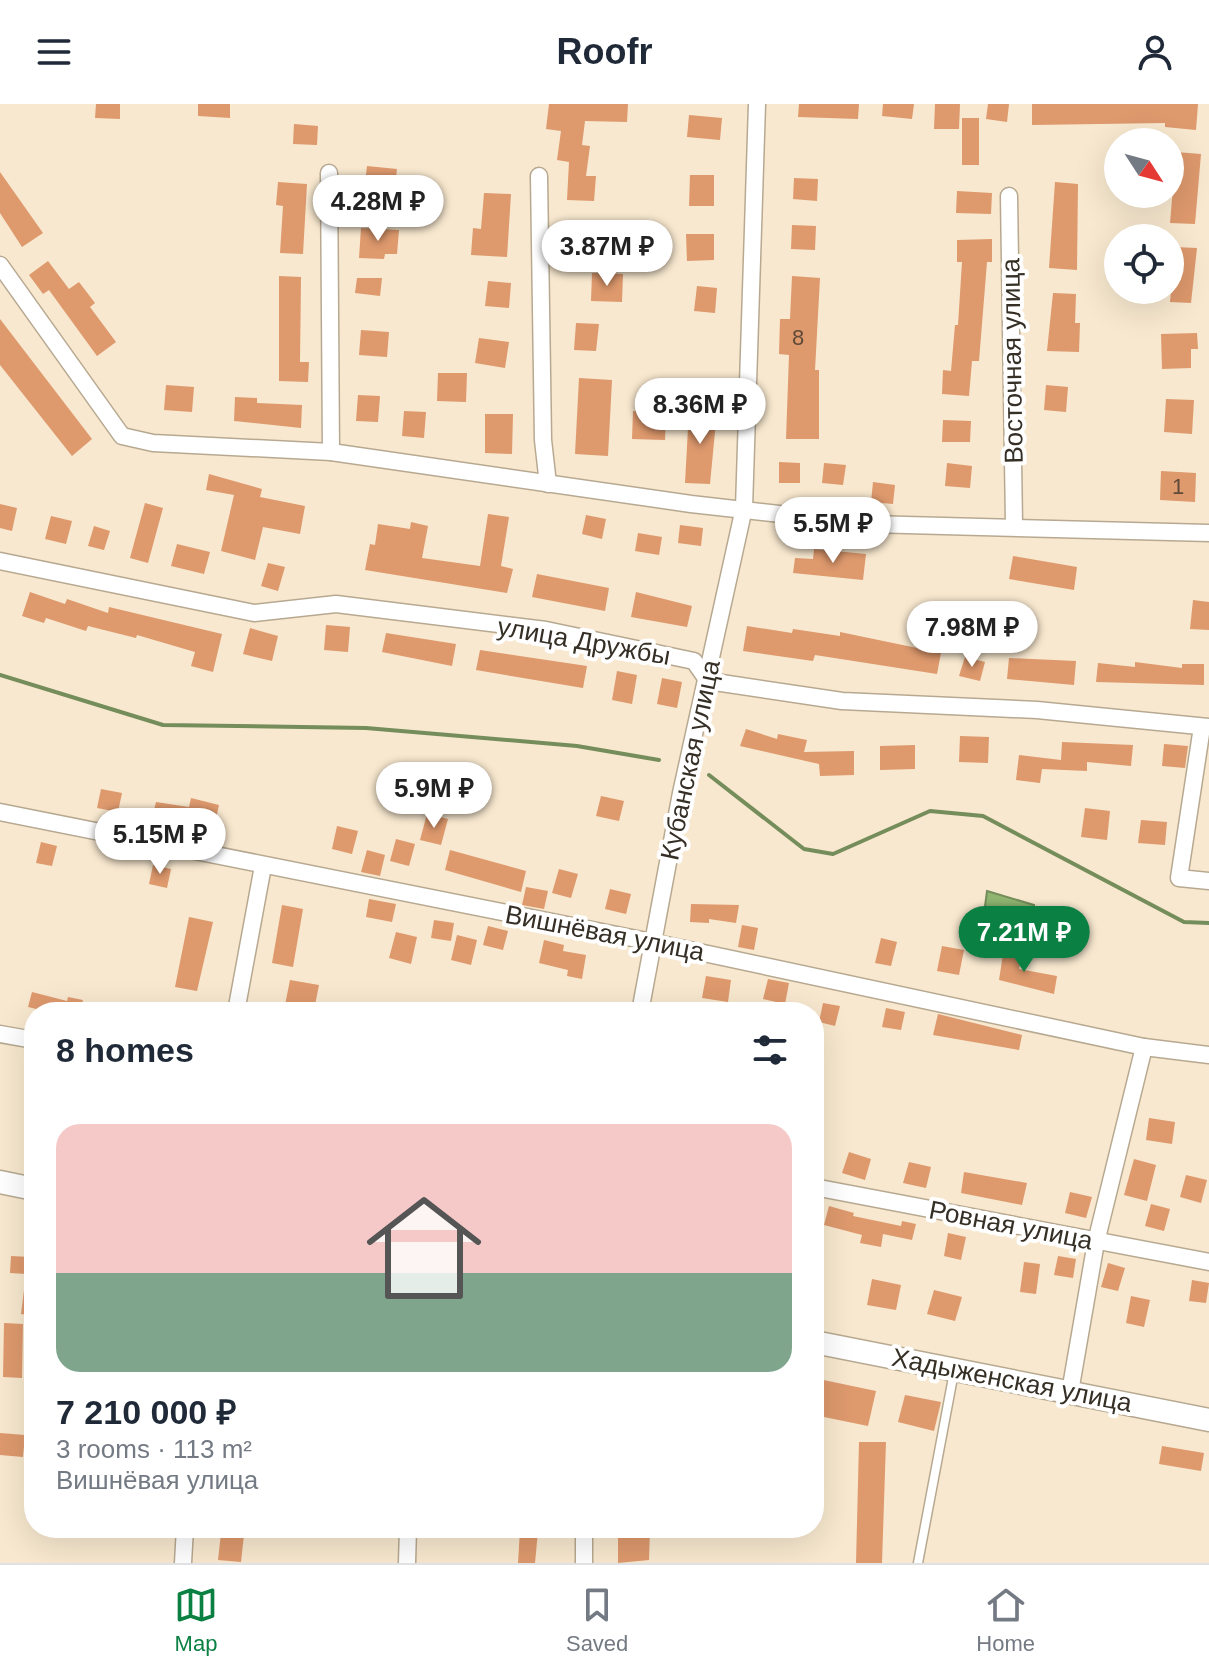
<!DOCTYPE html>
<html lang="en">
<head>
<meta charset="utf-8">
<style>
	:root { --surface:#fff; --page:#f6f6f7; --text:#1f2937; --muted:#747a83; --line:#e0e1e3; --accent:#0b8043 }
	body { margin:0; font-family:Helvetica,sans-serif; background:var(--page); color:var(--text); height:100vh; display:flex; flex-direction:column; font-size:30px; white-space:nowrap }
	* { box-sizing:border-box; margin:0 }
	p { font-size:26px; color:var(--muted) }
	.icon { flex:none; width:44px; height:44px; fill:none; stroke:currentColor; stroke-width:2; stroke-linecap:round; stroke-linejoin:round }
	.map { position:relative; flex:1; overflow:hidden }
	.side { position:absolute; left:24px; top:898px; width:800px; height:536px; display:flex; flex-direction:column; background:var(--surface); border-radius:32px; box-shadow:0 8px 32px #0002 }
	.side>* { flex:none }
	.needle { width:52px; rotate:126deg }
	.tools { position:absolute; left:1104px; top:24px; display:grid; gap:16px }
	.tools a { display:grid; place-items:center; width:80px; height:80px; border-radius:50%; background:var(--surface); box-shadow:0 8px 32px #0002; font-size:40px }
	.price { position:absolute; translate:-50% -68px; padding:0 18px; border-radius:28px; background:#fff; color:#222; font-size:26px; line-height:52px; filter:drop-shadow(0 2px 4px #0008) }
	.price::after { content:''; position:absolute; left:50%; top:48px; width:24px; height:18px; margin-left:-12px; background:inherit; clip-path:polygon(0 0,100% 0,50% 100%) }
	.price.on { background:var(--accent); color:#fff }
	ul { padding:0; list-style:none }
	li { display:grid; align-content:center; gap:16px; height:424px; padding:0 32px }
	li span { display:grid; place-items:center; height:248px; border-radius:24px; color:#555 }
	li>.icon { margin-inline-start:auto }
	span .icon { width:144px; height:144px; fill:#fffc; stroke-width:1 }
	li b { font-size:34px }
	h2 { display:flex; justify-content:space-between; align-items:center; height:96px; padding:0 32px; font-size:34px }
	header { display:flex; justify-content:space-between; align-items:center; height:104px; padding:0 32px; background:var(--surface); font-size:36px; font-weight:700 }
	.tabs { display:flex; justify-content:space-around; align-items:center; height:112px; border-top:2px solid var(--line); background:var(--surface); font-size:22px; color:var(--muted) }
	.tabs a { display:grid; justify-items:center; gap:4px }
	.tabs .on { color:var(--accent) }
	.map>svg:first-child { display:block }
</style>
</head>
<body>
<header><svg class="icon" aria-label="menu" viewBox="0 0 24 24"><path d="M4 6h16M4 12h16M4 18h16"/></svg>Roofr<svg class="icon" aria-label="person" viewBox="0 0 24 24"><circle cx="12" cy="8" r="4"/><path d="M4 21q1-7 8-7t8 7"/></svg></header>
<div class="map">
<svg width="1209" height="1459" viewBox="0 0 1209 1459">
	<rect width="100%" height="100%" fill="#f8e8cf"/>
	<polygon fill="#8fb571" stroke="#748d5a" stroke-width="2" points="987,787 1034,801 1031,822 1009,829 984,810"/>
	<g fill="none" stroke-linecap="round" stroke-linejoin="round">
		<g stroke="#748d5a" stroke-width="4">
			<polyline points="0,571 163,621 366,624 577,642 659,656"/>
			<polyline points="709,671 804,745 833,750 930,707 983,712 1184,818 1209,819"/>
		</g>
	</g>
	<g fill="#de996d">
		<polygon points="96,0 120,0 120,15 95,14"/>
		<polygon points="198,0 230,0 230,14 198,12"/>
		<polygon points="549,0 628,0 627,18 585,17 582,41 590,42 586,72 596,72 594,97 567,96 569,58 557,56 561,27 546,25"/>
		<polygon points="799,0 859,0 858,15 798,13"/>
		<polygon points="883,0 914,0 912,15 882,12"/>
		<polygon points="935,0 960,0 959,25 934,25"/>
		<polygon points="988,0 1009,0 1007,18 986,15"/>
		<polygon points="1032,0 1198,0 1196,26 1165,23 1165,19 1032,21"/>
		<polygon points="689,11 722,14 720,36 687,33"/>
		<rect x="962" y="14" width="17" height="47"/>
		<polygon points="294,20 318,22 317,41 293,40"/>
		<polygon points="1176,48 1201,50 1195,120 1170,119"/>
		<polygon points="367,62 397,65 394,91 364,88"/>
		<polygon points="0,68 43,129 22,143 0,109"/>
		<polygon points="690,71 714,71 714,102 689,102"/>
		<polygon points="794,74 818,75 817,97 793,95"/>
		<polygon points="278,78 307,80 303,150 280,149 283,102 276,101"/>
		<polygon points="1055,78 1078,80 1077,166 1049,164"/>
		<polygon points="957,87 992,89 991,110 956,109"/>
		<polygon points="484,89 511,90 507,153 471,151 473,124 481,125"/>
		<polygon points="792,121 816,122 815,146 791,145"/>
		<polygon points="361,124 399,126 397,150 385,150 384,155 359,154"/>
		<polygon points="566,128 595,128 594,154 565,154"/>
		<polygon points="686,130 714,130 714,156 687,157"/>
		<polygon points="992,135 992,158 987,158 979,257 972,257 969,292 942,290 943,266 951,267 955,221 958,221 962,158 957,158 957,136"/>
		<polygon points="1175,143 1197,144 1191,199 1170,198"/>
		<polygon points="48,157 69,185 79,178 95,199 90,203 116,238 97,252 49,186 43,190 29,171"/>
		<polygon points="592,169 623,170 622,198 591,197"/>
		<polygon points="279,172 301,173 300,258 309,258 308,278 279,277"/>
		<polygon points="792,172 820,174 815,266 819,266 819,335 786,335 789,251 779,250 780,215 790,215"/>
		<polygon points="357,174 382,174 380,192 355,189"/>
		<polygon points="488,177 511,179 509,204 485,202"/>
		<polygon points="697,182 717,184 715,209 694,207"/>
		<polygon points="1053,189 1076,190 1075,219 1080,219 1079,248 1047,247"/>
		<polygon points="0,215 92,335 72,352 0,261"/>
		<polygon points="576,219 599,220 596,247 574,246"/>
		<polygon points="361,226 389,228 387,253 359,251"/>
		<polygon points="1197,229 1198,245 1191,245 1191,264 1162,265 1161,230"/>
		<polygon points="479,234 509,238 505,264 475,259"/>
		<polygon points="438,269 467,269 466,298 437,297"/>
		<polygon points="579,274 612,276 608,352 575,350"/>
		<polygon points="166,281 194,283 192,308 164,306"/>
		<polygon points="1046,281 1068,283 1066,308 1044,306"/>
		<polygon points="358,291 380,292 378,318 356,317"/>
		<polygon points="235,293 257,294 257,299 302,301 301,324 234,317"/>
		<polygon points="1166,295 1194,296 1192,330 1164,328"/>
		<polygon points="689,306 717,307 710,380 685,379"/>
		<polygon points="404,307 426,308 424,334 402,332"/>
		<polygon points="633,307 666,308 665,336 632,335"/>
		<polygon points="485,310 513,310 512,350 485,349"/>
		<polygon points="943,316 971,317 970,338 942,338"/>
		<polygon points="779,358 800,359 800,379 779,379"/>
		<polygon points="824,359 846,361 843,381 822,379"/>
		<polygon points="947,359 972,362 970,384 945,382"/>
		<polygon points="1161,367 1196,369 1195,398 1160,396"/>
		<polygon points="209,370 262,385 260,393 305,402 300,430 263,423 255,456 221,447 234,391 206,386"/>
		<polygon points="873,378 895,381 893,400 871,398"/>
		<polygon points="145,399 163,404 148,459 130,454"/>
		<polygon points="0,400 17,404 12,427 0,424"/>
		<polygon points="488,410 509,413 501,462 513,465 507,489 365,466 370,440 375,441 378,420 410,425 411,418 428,422 422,454 480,462"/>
		<polygon points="586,411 606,415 602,435 582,430"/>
		<polygon points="51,412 72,417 66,440 45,435"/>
		<polygon points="680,421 703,424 701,442 678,439"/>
		<polygon points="94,422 110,427 104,446 88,442"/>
		<polygon points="638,429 662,433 659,451 635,447"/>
		<polygon points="177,440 210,448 204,470 171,462"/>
		<polygon points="814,445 866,450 863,476 793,469 795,454 813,455"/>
		<polygon points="1013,452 1077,463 1074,486 1009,475"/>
		<polygon points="268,459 285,463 278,487 261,482"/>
		<polygon points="537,470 609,484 605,507 532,493"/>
		<polygon points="30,488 65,500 67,495 108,509 109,503 222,530 213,568 191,562 195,548 137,531 136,534 88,522 86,527 46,514 44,519 22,512"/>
		<polygon points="636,488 692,502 687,523 631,513"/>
		<polygon points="1193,496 1209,498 1209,526 1190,525"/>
		<polygon points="326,521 350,523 348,548 324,546"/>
		<polygon points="747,522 792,529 793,525 840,532 840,528 941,549 937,570 815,551 813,557 743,547"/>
		<polygon points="250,524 278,532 272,557 243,550"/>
		<polygon points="386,529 456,540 452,562 382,548"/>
		<polygon points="480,546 587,562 583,584 476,566"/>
		<polygon points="965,553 985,558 980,577 959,572"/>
		<polygon points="1009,554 1076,557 1074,581 1007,575"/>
		<polygon points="1135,558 1182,564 1182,560 1204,560 1204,581 1096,578 1098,559 1135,563"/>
		<polygon points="617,567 637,571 632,600 612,596"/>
		<polygon points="662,574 682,578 677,604 657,600"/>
		<polygon points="746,625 777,635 778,630 807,636 804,648 854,647 854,671 820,672 819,660 740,642"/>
		<polygon points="960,632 989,633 988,659 959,658"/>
		<polygon points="1062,638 1133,641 1131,662 1087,658 1087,667 1042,665 1040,679 1016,676 1019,651 1061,656"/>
		<polygon points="1164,640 1188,642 1185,664 1162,662"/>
		<polygon points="915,641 915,665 880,666 880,642"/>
		<polygon points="101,685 122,689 118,708 97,704"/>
		<polygon points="601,692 624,697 619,717 596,712"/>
		<polygon points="191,694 219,701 213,728 152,714 156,698 189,703"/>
		<polygon points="1085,704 1110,707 1107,736 1081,733"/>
		<polygon points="427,710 448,715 441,741 420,736"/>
		<polygon points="1141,716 1167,718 1165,741 1138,739"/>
		<polygon points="337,722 358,727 352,750 332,745"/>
		<polygon points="396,735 415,740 409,762 390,757"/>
		<polygon points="41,738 57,742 52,762 36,759"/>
		<polygon points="367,746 385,751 380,772 361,768"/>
		<polygon points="450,746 526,767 521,788 445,766"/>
		<polygon points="153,761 171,765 167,784 149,780"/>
		<polygon points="559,765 578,770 571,794 552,789"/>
		<polygon points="526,783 548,787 544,805 522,801"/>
		<polygon points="610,785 631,790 626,810 605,805"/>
		<polygon points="369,795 396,800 392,818 366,813"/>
		<polygon points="691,800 739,801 736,819 709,815 709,819 690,818"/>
		<polygon points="282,801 303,805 293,863 272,859"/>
		<polygon points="189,813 213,818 197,887 175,883"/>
		<polygon points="434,816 454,819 451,837 431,834"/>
		<polygon points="742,821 758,824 754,846 738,843"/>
		<polygon points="488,822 508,827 503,846 483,841"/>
		<polygon points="396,828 417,833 411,860 389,854"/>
		<polygon points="457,831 477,836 471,861 451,856"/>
		<polygon points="881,834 897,838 891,862 875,859"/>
		<polygon points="544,836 564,841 563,847 586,851 582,875 567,872 568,866 539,859"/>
		<polygon points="942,842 964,846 959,871 937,867"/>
		<polygon points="1004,844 1022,847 1019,865 1057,872 1054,890 999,876"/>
		<polygon points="706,872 731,876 728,898 702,894"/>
		<polygon points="768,875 789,879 785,900 763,895"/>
		<polygon points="290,876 319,881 314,906 285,901"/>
		<polygon points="32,888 67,897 68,893 83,896 82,900 96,903 95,908 49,908 28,903"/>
		<polygon points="823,899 840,902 835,922 819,918"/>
		<polygon points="886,904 905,908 901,926 882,923"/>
		<polygon points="938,910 1022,931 1019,946 933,931"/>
		<polygon points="1149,1014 1175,1018 1172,1040 1146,1036"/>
		<polygon points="849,1048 871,1055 865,1076 842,1069"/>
		<polygon points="1134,1055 1156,1061 1147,1097 1124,1091"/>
		<polygon points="909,1058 931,1063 926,1084 903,1079"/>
		<polygon points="964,1068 1027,1079 1022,1101 961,1089"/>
		<polygon points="1186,1071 1207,1076 1201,1099 1180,1093"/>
		<polygon points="1070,1088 1092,1093 1086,1114 1065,1109"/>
		<polygon points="1151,1100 1170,1105 1164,1127 1145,1122"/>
		<polygon points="829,1102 854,1109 853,1112 901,1122 902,1117 916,1120 912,1136 883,1130 881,1143 860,1139 862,1131 824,1121"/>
		<polygon points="948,1129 966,1133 961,1156 944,1152"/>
		<polygon points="11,1152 31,1153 34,1212 21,1210 26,1170 10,1169"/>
		<polygon points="1058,1152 1076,1155 1073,1174 1054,1171"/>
		<polygon points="1024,1158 1040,1160 1036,1190 1020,1188"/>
		<polygon points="1108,1159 1125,1164 1118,1187 1101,1183"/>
		<polygon points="872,1175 901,1181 896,1206 867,1201"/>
		<polygon points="1192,1176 1209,1179 1206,1199 1189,1197"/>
		<polygon points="934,1186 962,1193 955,1217 927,1210"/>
		<polygon points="1131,1192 1150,1196 1144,1223 1126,1219"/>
		<polygon points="4,1219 23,1220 22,1274 3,1273"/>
		<polygon points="814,1274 876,1287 868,1322 814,1311"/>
		<polygon points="905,1291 941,1298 934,1327 898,1318"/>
		<polygon points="0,1329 25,1331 23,1353 0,1351"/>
		<polygon points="859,1338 886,1338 882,1459 856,1459"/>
		<polygon points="1162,1342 1204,1349 1201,1367 1159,1360"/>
		<polygon points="618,1424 650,1424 649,1456 618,1459"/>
		<polygon points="520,1426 538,1427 535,1459 518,1459"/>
		<polygon points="221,1429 244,1431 241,1458 218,1456"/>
	</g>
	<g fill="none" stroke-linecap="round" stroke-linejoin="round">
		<g stroke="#b7a991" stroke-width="11">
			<polyline id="service" points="918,1459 954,1268"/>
		</g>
		<g stroke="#b7a991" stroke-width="19">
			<g id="minor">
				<polyline points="329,69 331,348"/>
				<polyline points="539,72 543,336 548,380"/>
				<polyline points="1009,92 1014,421"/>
				<polyline points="0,161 122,332 153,339 331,348 691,400 869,420 1209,429"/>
				<polyline points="0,457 254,509 336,500 546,526 694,557 708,577 842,597 1037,606 1209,623"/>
				<polyline points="1202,623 1179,774 1209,777"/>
				<polyline points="0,708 652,838 1144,943 1209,951"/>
				<polyline points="236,908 263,762"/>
				<polyline points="640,908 681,689 744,404 757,0"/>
				<polyline points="0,930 34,936"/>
				<polyline points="814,1083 1209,1158"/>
				<polyline points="1070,1288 1096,1138 1144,943"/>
				<polyline points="183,1459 185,1424"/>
				<polyline points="407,1459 408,1424"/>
				<polyline points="584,1459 584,1424"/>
			</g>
		</g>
		<g stroke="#b7a991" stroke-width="25">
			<g id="secondary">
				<polyline points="0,1078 34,1085"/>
				<polyline points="814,1238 1209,1316"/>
			</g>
		</g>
		<use href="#service" stroke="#fff" stroke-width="8"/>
		<use href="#minor" stroke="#fff" stroke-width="16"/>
		<use href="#secondary" stroke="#fff" stroke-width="22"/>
	</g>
	<g text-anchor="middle" stroke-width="8" stroke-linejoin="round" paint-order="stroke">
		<g font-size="22" fill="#5f4a38">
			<text x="798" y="241">8</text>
			<text x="1178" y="390">1</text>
		</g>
		<g font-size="26" fill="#352f26" stroke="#fff">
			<text transform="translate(1012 257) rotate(-91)" y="9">Восточная улица</text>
			<text transform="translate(584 537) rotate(10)" y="9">улица Дружбы</text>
			<text transform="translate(690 656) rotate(-78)" y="9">Кубанская улица</text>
			<text transform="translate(605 829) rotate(11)" y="9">Вишнёвая улица</text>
			<text transform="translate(1011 1121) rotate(11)" y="9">Ровная улица</text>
			<text transform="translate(1012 1276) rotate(11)" y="9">Хадыженская улица</text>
		</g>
	</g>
</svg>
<div class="tools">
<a><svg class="needle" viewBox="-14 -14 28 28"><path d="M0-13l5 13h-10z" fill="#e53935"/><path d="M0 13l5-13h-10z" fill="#747a83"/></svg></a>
<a><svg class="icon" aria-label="locate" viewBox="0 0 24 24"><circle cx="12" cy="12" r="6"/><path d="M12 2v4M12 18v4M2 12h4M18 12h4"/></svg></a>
</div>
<b class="price" style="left:378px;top:139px">4.28M ₽</b>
<b class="price" style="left:607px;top:184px">3.87M ₽</b>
<b class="price" style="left:700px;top:342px">8.36M ₽</b>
<b class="price" style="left:833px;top:461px">5.5M ₽</b>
<b class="price" style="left:972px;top:565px">7.98M ₽</b>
<b class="price" style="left:434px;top:726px">5.9M ₽</b>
<b class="price" style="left:160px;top:772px">5.15M ₽</b>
<b class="price on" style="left:1024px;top:870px">7.21M ₽</b>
<section class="side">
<h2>8 homes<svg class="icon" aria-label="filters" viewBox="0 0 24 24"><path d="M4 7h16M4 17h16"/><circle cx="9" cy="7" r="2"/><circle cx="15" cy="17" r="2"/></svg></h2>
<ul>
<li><span style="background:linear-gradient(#f6c9c9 60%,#7fa58c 0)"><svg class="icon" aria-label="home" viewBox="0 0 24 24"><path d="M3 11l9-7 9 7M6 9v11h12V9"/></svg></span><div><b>7 210 000 ₽</b><p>3 rooms · 113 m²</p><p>Вишнёвая улица</p></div></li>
</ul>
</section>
</div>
<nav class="tabs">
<a class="on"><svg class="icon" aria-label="map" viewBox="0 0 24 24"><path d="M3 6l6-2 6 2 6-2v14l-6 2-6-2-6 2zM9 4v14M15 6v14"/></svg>Map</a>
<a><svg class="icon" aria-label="saved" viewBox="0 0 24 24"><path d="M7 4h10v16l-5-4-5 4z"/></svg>Saved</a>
<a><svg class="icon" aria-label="home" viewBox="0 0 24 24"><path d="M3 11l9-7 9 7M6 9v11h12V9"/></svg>Home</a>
</nav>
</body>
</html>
